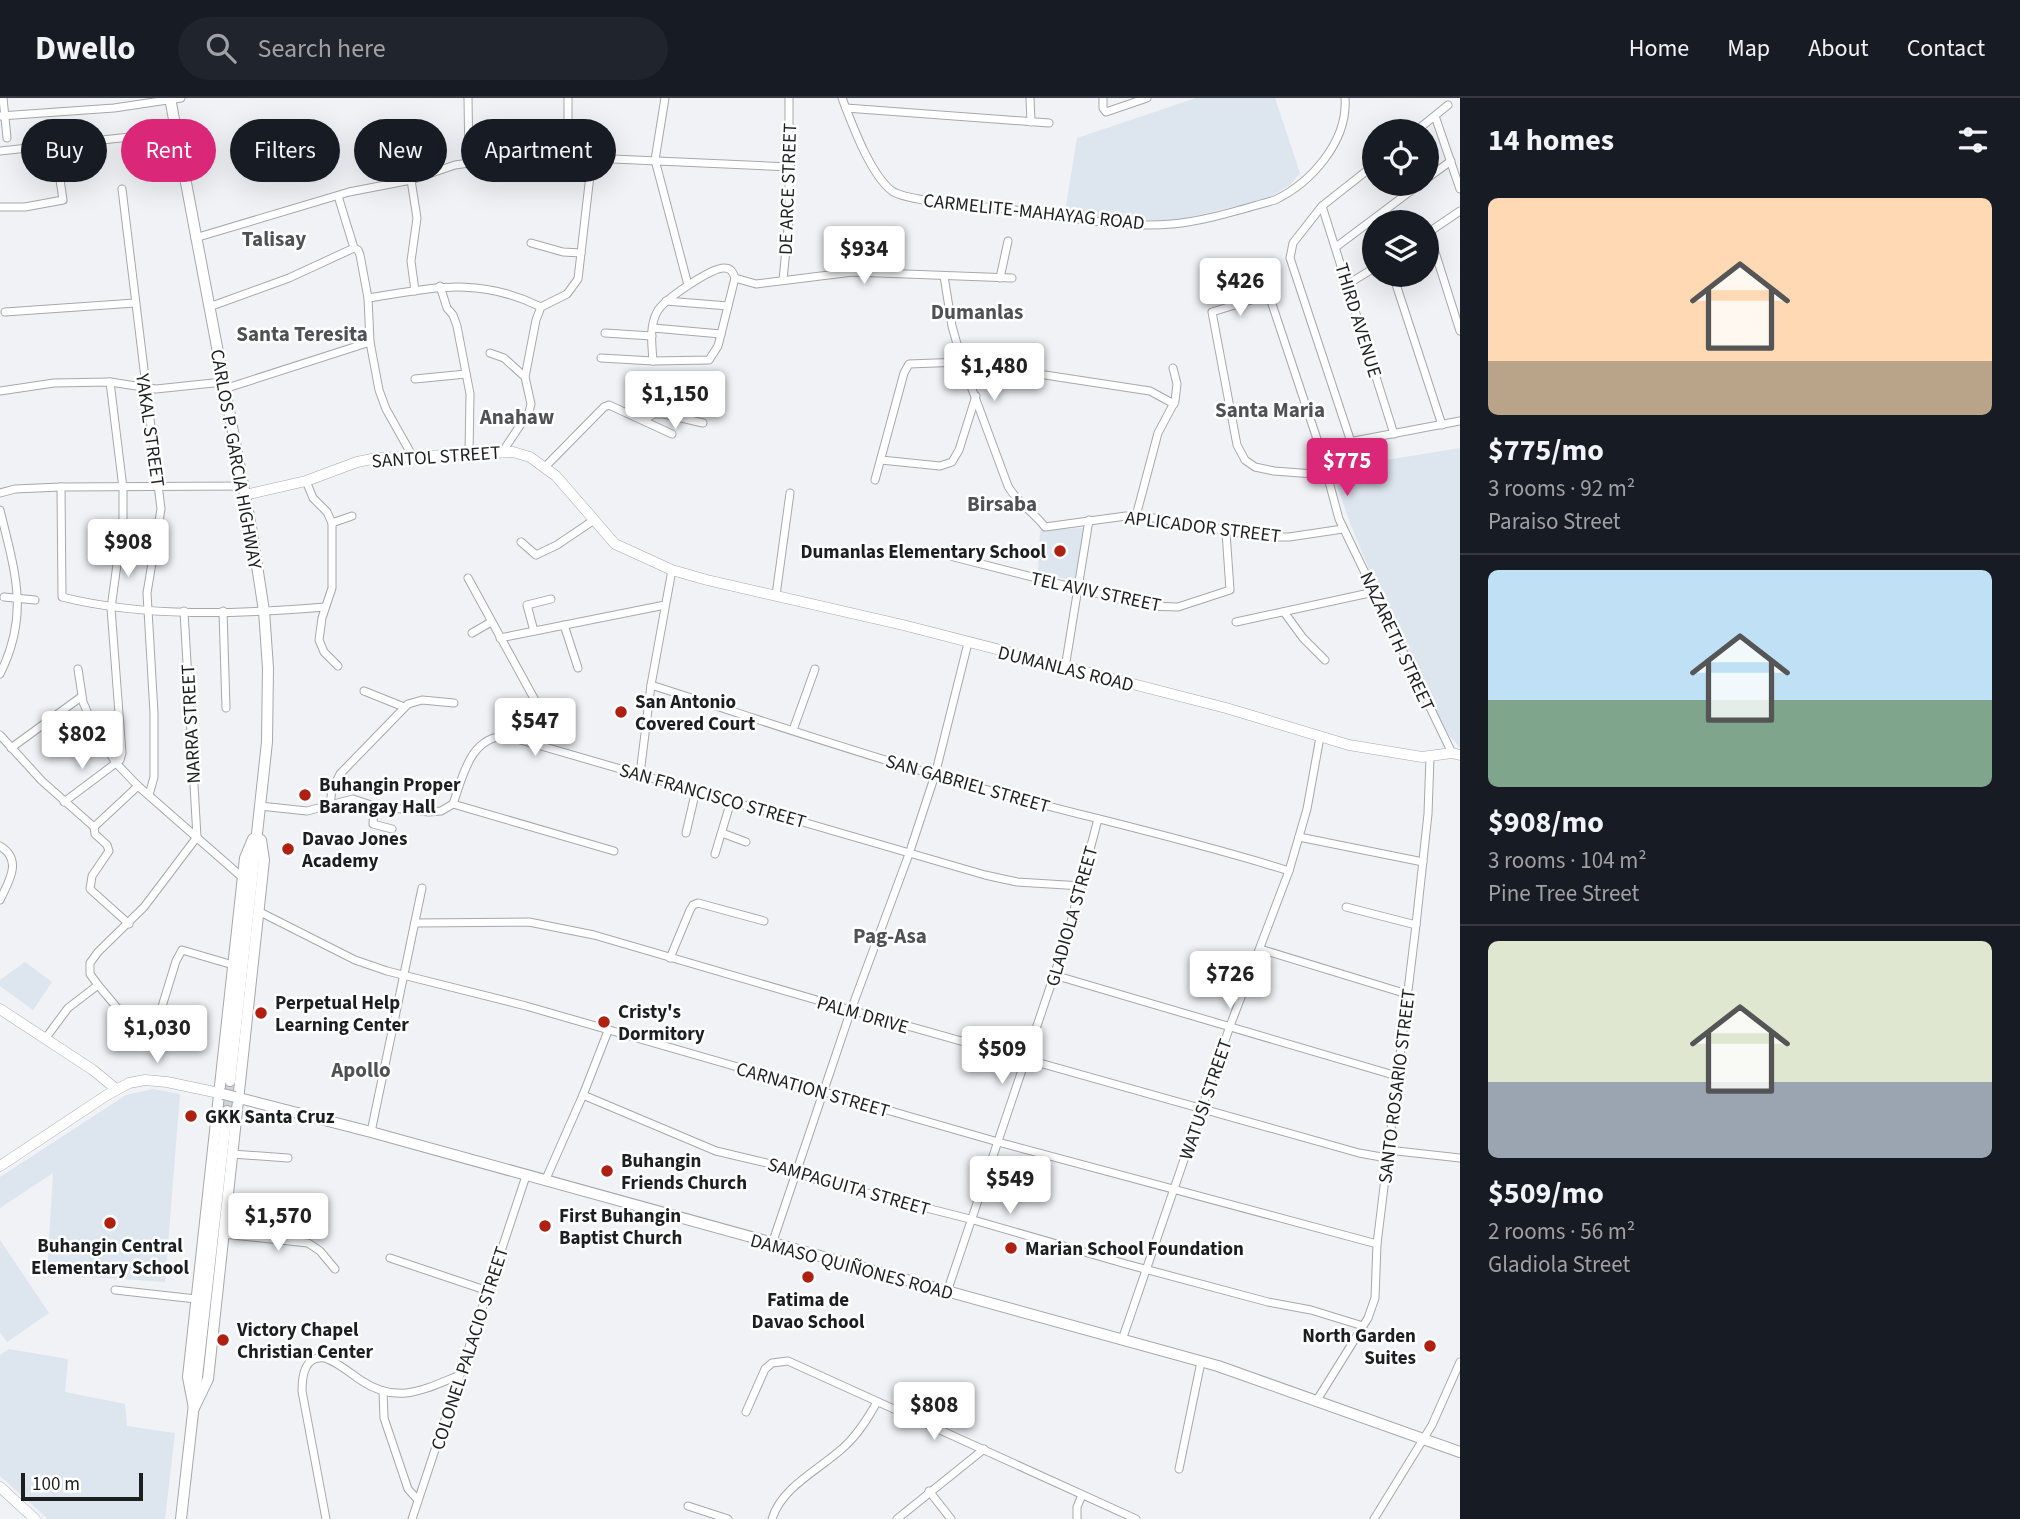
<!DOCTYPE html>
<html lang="en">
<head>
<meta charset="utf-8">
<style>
	:root { --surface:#171b24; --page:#20242c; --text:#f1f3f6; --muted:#9ea1a6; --line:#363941; --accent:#db2777 }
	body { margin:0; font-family:"Source Sans 3",sans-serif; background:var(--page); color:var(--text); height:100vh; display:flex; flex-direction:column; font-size:26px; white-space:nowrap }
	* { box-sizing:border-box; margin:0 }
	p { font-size:23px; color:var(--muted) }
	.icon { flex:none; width:38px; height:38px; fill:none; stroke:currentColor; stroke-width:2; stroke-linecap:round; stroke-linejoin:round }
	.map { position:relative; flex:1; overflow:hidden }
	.details { display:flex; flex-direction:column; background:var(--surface); width:560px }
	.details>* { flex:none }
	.guide { position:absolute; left:21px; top:21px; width:665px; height:63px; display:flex; gap:14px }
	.fabs { position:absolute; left:1362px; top:21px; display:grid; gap:14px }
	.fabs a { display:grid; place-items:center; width:77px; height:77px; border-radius:50%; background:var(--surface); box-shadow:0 7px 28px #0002; font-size:35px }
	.scale { position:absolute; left:21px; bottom:18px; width:122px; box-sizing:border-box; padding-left:7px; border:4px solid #1d1e1f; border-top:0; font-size:19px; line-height:24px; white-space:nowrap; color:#1d1e1f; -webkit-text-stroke:5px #fff; paint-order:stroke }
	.price { position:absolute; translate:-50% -60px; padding:0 16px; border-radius:7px; background:#fff; color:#222; font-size:23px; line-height:46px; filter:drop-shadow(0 2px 4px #0008) }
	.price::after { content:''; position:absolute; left:50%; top:42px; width:21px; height:16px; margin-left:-10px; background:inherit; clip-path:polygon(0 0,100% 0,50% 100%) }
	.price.current { background:var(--accent); color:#fff }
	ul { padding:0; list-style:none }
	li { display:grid; align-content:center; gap:14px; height:371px; padding:0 28px }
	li+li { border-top:2px solid var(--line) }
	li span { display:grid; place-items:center; height:217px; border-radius:10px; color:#555 }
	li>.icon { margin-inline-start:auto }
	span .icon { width:126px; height:126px; fill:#fffc; stroke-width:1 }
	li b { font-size:30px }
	h2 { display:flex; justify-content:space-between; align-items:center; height:84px; padding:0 28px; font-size:30px }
	.chip { padding:0 24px; border-radius:32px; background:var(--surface); box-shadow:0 7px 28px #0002; font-size:24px; line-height:63px }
	.chip.current { background:var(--accent); color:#fff }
	header { display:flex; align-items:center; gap:42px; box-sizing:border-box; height:98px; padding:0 35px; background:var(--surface); border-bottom:2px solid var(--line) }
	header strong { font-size:33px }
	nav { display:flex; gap:38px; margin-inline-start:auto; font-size:24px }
	.search { width:490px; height:63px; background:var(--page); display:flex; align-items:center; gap:18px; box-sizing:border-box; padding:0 24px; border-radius:38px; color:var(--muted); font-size:26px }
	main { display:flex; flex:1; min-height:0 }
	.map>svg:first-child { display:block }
</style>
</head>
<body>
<header>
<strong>Dwello</strong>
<div class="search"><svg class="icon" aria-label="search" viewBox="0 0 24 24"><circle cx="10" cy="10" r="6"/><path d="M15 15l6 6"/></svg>Search here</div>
<nav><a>Home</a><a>Map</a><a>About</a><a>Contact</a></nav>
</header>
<main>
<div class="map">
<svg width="1460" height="1421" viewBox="0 0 1460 1421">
	<rect width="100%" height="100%" fill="#f0f2f6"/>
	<g fill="#dde5ee">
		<polygon points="1196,0 1275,0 1300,75 1291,86 1267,101 1182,121 1159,123 1112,121 1065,114 1077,40"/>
		<polygon points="1460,350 1460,650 1443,630 1386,512 1350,425 1331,371"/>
		<polygon points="1084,430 1076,483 1038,475 1040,432"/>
		<polygon points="25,864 52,884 33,912 0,888 0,882"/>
		<polygon points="153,991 180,996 165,1184 47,1176 53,1075 0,1110 0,1079 126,997"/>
		<polygon points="0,1142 49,1215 7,1244 0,1234"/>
		<polygon points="9,1251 68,1261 65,1294 125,1306 127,1328 175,1335 165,1421 48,1421 0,1378 0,1257"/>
	</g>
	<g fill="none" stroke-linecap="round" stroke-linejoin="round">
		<polyline stroke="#d0d2d6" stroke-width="10" stroke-dasharray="10 5" stroke-linecap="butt" points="227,1013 230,983"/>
		<g stroke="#a6a8ab" stroke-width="9">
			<g id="minor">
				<polyline points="3,0 7,40"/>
				<polyline points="468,0 469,65"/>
				<polyline points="665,0 655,62 688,187"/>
				<path d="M842,0C852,26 870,76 892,93C908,104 985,109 1007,111C1061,117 1117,131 1172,126C1206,123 1242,111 1275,102C1312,84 1348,43 1345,0"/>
				<polyline points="1030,0 1031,24"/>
				<polyline points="1103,0 1103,10 1106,14 1147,0"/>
				<polyline points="846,10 1049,25"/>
				<polyline points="0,18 114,10 181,0"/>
				<polyline points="1435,18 1460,91"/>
				<polyline points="1416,33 1448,7"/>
				<polyline points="0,53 176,34"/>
				<polyline points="568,59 568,0"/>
				<polyline points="1426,81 1451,63"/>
				<polyline points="411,82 417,120 411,163 415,193"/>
				<polyline points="122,91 161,411 147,495 154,615 154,679 149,697"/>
				<polyline points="338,98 354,150 358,152 360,157 368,200 370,244 379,292 386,311 413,359"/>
				<polyline points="1322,108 1394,336"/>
				<polyline points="0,109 25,109 63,102 55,47"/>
				<polyline points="1429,135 1460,233"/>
				<polyline points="1426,136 1460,113"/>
				<polyline points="195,140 349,94 411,82 455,67 469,65 510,68 548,59 568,59 791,69"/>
				<polyline points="531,145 563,154 581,155"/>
				<polyline points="1336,149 1420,86"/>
				<polyline points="848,174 859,136"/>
				<polyline points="1393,177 1442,327"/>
				<path d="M944,178L952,228L962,264L1008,388C1017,405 1034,414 1045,429L1126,418L1154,420L1264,439H1289L1343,431"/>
				<polyline points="1000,180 1008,143"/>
				<polyline points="783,182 789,120 789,0"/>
				<polyline points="1348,186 1374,170"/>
				<polyline points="440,188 447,210 453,217 457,228 470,296 469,355"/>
				<path d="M368,200C434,190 478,178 541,209"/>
				<polyline points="666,203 728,208"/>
				<polyline points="209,209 289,180 354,150"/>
				<polyline points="5,214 135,205"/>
				<polyline points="653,230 721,236"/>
				<polyline points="605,235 652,238"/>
				<polyline points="490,255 504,260 525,279"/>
				<polyline points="601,260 653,263 709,262 718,248 735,180"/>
				<path d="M653,263C652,247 649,229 657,214C663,202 711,170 724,170C731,170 733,174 735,180L756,186L853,174L1012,180"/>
				<polyline points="1045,277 1150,293 1174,306"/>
				<polyline points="415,281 466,276"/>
				<polyline points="224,291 370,244"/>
				<polyline points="0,293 54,285 110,284 156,291 223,284"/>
				<polyline points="644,322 654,316 664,316 703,325"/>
				<polyline points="1351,344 1290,160 1293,145 1322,108 1374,67"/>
				<polyline points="1333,347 1460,323"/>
				<polyline points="503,353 529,314 531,306 525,279 536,222 541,209 567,196 578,181 592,60"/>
				<polyline points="881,362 940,368 952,364 959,352 976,298"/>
				<polyline points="545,369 604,309 609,307 672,336"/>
				<polyline points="1327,377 1274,373 1255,369 1245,362 1237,347 1212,214 1261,199 1271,203 1320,350 1339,421 1452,655"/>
				<polyline points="875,382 904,275 909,266 962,264"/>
				<polyline points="306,383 313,400 327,414 332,425 332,490 322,520 319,542 324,554 338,568"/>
				<path d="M61,389L62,499C146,520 239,516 325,509"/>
				<polyline points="0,395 15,391 61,389 243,388"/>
				<path d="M0,412C15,474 30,516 0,576"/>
				<polyline points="1136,418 1158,335 1175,303 1177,286 1173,270"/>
				<polyline points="332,425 352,418"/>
				<polyline points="521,444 536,457 557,447 594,422"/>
				<polyline points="946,457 1146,508 1178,509 1230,492 1226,434"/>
				<polyline points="468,480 542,615 541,623 530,644"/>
				<polyline points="776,497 790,395"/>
				<polyline points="4,499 35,502"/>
				<polyline points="184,513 197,739 144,809 98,854 90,865 90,876 98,887 135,931 147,936 152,935 156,928 176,863 182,852 233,867"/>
				<polyline points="223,513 226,610"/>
				<polyline points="1284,514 1303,540 1325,562"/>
				<polyline points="1236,524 1374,494"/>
				<polyline points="564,527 578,570"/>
				<polyline points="534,533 527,507 551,501"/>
				<polyline points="472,535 491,524"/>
				<polyline points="500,540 665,507"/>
				<polyline points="1065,570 1089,422"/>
				<polyline points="78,571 83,604 95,632 116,665 138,688 243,780"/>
				<path d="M651,587C745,617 839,649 935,677C1052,712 1172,736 1289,773"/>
				<polyline points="364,593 404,609"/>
				<polyline points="793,632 815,571"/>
				<polyline points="0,637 42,683 94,729"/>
				<polyline points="11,650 81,599"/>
				<polyline points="640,676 651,587 672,472"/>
				<polyline points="64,704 120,662 122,655 111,510 123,423 123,390 110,284"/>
				<polyline points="330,706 332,692 340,676 408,606 422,602 454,605"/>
				<polyline points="453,706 614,753"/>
				<path d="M260,708L307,713L353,701L374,708L429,714L441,713L453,706C463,678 470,638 507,638L985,777L1017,784L1082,788"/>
				<polyline points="374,708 373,726 392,731"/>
				<polyline points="94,729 95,736 107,747 109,753 92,778 90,791 129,826"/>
				<polyline points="94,729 138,688"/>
				<polyline points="686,735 696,692"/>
				<polyline points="722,735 746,744"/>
				<polyline points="1299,739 1423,764"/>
				<path d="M0,748C23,762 9,783 0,802"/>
				<polyline points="715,756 731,703"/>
				<polyline points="1346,809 1416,827"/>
				<polyline points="258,813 355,862 387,873 526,908 998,1044 1377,1146"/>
				<polyline points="415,825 529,824 594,837 851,912 1359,1055 1387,1060"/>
				<polyline points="1260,851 1407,896"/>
				<polyline points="670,860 690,812 693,807 698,805 764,823"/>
				<polyline points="1054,877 1397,978"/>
				<polyline points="45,941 68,910 98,887"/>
				<polyline points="583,997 716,1053 779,1068 823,1084 970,1121 1126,1166 1268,1204 1311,1212 1363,1228"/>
				<polyline points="371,1034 422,790"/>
				<polyline points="1388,1052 1460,1060"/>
				<polyline points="232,1056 288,1060"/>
				<polyline points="545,1083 583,997 608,933"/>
				<polyline points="223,1136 308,1145 320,1153 335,1171"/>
				<polyline points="772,1146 851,912 909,756 935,677 968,545"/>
				<polyline points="390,1160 488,1193"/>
				<polyline points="115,1192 196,1201"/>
				<polyline points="947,1194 1067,839 1098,721"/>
				<polyline points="1122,1242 1230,928 1289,773 1307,711 1320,639"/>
				<polyline points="383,1293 384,1320 408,1391 418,1402"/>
				<polyline points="1317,1302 1368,1220 1375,1200 1377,1146 1416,827 1428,716 1430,659"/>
				<polyline points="746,1314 765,1271 772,1265 788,1263 1136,1421"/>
				<polyline points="1179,1371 1201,1264"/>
				<polyline points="929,1393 951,1421"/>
				<polyline points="688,1408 728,1421"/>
				<path d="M326,1421L302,1293C302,1277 305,1257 325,1260C339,1265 350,1275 362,1283C398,1307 425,1291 460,1277"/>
				<polyline points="412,1421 526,1078"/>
				<path d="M772,1421C782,1388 821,1371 845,1348C859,1335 868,1320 877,1304"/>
				<polyline points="897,1421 984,1351"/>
				<polyline points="1077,1421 1077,1409 1082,1397"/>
				<polyline points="1374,1421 1432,1327 1460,1264"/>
			</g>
		</g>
		<g stroke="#a6a8ab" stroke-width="11">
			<g id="secondary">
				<polyline points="245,397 306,383 357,364 377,360 513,354 530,359 556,378 615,446 672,472 707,482 903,527 1226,610 1349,647 1422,659 1452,655 1460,657"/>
				<polyline points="0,911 93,972 116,991"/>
				<polyline points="0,1068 107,997 129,985 145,982 167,984 219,995"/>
				<polyline points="0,1389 35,1421"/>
			</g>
		</g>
		<g stroke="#a6a8ab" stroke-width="12">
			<polyline id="primary" points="235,999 371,1034 1218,1268 1460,1354"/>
		</g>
		<g stroke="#a6a8ab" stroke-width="12">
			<g id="trunk">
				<polyline points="170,0 251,429 264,513 268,570 267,644 230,983"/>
				<polyline points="194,1310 208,1281 264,762 261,742"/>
				<polyline points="194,1310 188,1279 245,760 253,741"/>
				<polyline points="181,1421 227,1013"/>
			</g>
		</g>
		<use href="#minor" stroke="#fff" stroke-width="7"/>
		<use href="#secondary" stroke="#fff" stroke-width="10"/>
		<use href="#primary" stroke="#fff" stroke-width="10"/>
		<use href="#trunk" stroke="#fff" stroke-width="10"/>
		<g stroke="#a6a8ab" stroke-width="12" stroke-linecap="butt">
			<polyline id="primary-bridge" points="223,996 235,999"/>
		</g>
		<use href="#primary-bridge" stroke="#fff" stroke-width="10"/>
	</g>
	<g fill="#af2011" stroke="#fff" stroke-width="2.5">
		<circle cx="1060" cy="453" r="7"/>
		<circle cx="621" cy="614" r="7"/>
		<circle cx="305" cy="697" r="7"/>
		<circle cx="288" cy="751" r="7"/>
		<circle cx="261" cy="915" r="7"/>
		<circle cx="604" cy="924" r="7"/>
		<circle cx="191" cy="1018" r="7"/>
		<circle cx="607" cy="1073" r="7"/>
		<circle cx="110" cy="1125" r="7"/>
		<circle cx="545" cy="1128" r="7"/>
		<circle cx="1011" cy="1150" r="7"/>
		<circle cx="808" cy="1179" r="7"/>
		<circle cx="223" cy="1242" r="7"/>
		<circle cx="1430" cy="1248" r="7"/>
	</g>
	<g text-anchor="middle" stroke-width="5" stroke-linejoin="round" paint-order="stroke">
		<g font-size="19" fill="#1d1e1f" stroke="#fff">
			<text transform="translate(787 91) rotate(-88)" y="7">DE ARCE STREET</text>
			<text transform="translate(1034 113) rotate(6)" y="7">CARMELITE-MAHAYAG ROAD</text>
			<text transform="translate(1359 222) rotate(73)" y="7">THIRD AVENUE</text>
			<text transform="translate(151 332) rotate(82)" y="7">YAKAL STREET</text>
			<text transform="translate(436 358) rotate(-4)" y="7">SANTOL STREET</text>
			<text transform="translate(237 361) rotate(80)" y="7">CARLOS P. GARCIA HIGHWAY</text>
			<text transform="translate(1203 428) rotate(7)" y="7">APLICADOR STREET</text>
			<text transform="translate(1096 493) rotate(12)" y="7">TEL AVIV STREET</text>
			<text transform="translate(1398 543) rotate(65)" y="7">NAZARETH STREET</text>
			<text transform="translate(1066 570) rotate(14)" y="7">DUMANLAS ROAD</text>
			<text transform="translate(190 626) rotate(-93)" y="7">NARRA STREET</text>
			<text transform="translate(968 685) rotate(16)" y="7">SAN GABRIEL STREET</text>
			<text transform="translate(713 697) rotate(16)" y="7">SAN FRANCISCO STREET</text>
			<text transform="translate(1071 818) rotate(-74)" y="7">GLADIOLA STREET</text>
			<text transform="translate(863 916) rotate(16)" y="7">PALM DRIVE</text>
			<text transform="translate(1396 988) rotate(-83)" y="7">SANTO ROSARIO STREET</text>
			<text transform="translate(813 991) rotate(16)" y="7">CARNATION STREET</text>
			<text transform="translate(1205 1001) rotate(-71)" y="7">WATUSI STREET</text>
			<text transform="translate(849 1088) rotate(16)" y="7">SAMPAGUITA STREET</text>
			<text transform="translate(852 1168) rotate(15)" y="7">DAMASO QUIÑONES ROAD</text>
			<text transform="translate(469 1250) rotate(-72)" y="7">COLONEL PALACIO STREET</text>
		</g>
		<g font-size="19" font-weight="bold" fill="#1d1e1f" stroke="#fff" text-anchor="start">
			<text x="1046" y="460" text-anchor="end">Dumanlas Elementary School</text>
			<text x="635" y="610">San Antonio<tspan x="635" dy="22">Covered Court</tspan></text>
			<text x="319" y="693">Buhangin Proper<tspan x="319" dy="22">Barangay Hall</tspan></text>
			<text x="302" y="747">Davao Jones<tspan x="302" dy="22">Academy</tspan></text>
			<text x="275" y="911">Perpetual Help<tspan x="275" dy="22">Learning Center</tspan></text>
			<text x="618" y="920">Cristy's<tspan x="618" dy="22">Dormitory</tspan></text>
			<text x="205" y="1025">GKK Santa Cruz</text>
			<text x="621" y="1069">Buhangin<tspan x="621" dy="22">Friends Church</tspan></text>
			<text x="559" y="1124">First Buhangin<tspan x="559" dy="22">Baptist Church</tspan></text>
			<text x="110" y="1154" text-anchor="middle">Buhangin Central<tspan x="110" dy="22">Elementary School</tspan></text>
			<text x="1025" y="1157">Marian School Foundation</text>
			<text x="808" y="1208" text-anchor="middle">Fatima de<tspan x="808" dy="22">Davao School</tspan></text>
			<text x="237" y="1238">Victory Chapel<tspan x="237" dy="22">Christian Center</tspan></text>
			<text x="1416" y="1244" text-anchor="end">North Garden<tspan x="1416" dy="22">Suites</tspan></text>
		</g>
		<g font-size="21" font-weight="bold" fill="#4f5154" stroke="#fff">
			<text x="274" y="148">Talisay</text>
			<text x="977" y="221">Dumanlas</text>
			<text x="302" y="243">Santa Teresita</text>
			<text x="1270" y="319">Santa Maria</text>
			<text x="517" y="326">Anahaw</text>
			<text x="1002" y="413">Birsaba</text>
			<text x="890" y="845">Pag-Asa</text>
			<text x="361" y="979">Apollo</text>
		</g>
	</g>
</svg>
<div class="fabs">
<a><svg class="icon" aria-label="locate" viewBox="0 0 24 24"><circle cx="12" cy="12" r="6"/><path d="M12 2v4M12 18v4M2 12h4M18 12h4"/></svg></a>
<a><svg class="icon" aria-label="layers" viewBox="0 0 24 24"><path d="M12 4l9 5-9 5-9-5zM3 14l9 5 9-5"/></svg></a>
</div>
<div class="scale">100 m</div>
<b class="price" style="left:864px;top:188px">$934</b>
<b class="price" style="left:1240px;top:220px">$426</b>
<b class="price" style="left:994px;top:305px">$1,480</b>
<b class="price" style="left:675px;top:333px">$1,150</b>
<b class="price current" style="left:1347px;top:400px">$775</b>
<b class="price" style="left:128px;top:481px">$908</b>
<b class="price" style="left:535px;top:660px">$547</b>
<b class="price" style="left:82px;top:673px">$802</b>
<b class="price" style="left:1230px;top:913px">$726</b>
<b class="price" style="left:157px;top:967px">$1,030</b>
<b class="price" style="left:1002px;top:988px">$509</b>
<b class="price" style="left:1010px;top:1118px">$549</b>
<b class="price" style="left:278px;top:1155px">$1,570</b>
<b class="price" style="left:934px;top:1344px">$808</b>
<div class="guide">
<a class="chip">Buy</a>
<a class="chip current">Rent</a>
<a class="chip">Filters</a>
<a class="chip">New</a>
<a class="chip">Apartment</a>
</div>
</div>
<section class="details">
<h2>14 homes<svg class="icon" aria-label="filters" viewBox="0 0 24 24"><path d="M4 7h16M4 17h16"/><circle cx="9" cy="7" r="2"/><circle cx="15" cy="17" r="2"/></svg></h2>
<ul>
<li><span style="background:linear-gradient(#ffd9b3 75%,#b9a48a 0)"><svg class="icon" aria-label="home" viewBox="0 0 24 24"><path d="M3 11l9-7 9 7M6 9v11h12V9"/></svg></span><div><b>$775/mo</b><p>3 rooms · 92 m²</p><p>Paraiso Street</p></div></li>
<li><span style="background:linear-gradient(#bfe0f5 60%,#7fa58c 0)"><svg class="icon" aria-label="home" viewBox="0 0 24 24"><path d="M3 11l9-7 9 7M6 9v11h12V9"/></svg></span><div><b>$908/mo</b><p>3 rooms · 104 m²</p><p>Pine Tree Street</p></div></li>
<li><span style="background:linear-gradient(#dfe7d0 65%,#9aa5b1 0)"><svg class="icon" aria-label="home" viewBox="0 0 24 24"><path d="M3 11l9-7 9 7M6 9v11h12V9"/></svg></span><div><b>$509/mo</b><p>2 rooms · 56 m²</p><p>Gladiola Street</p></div></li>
</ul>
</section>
</main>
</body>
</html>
